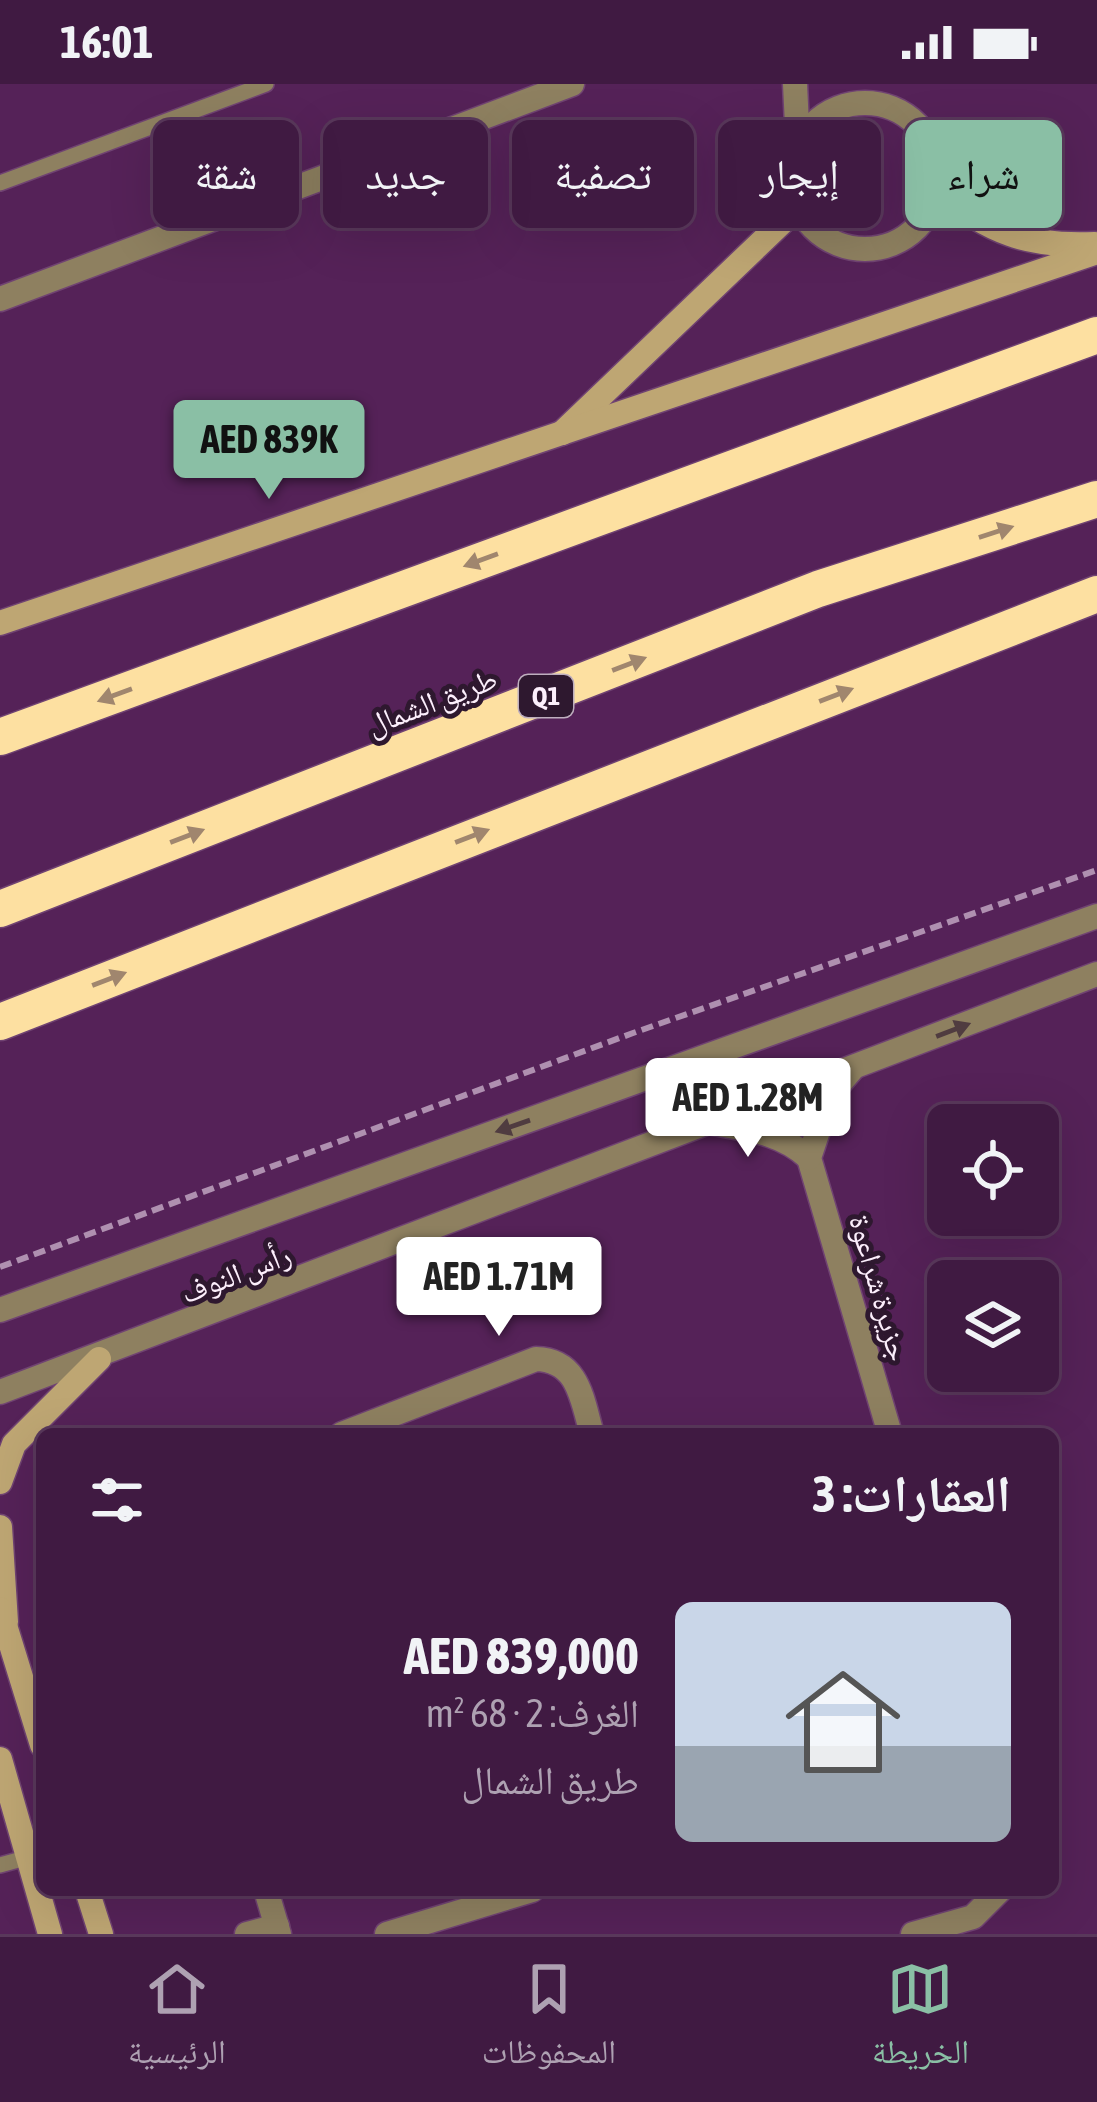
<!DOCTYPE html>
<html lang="ar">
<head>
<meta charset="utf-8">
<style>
	:root { --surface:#401a42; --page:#4b274d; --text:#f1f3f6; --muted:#aea1b2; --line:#59385b; --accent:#8abfa5 }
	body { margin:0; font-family:"Asap Condensed","Noto Naskh Arabic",sans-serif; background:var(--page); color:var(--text); direction:rtl; height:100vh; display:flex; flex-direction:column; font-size:45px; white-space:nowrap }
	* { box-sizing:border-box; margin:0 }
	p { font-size:39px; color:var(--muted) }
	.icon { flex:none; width:66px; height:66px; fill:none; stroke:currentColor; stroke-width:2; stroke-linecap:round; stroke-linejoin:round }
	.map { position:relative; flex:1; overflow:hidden; direction:ltr }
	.drawer { position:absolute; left:36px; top:1344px; width:1023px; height:468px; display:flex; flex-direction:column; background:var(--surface); border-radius:18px; box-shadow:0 12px 48px #0002,0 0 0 3px var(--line); direction:rtl }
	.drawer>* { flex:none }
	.hud { position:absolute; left:36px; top:36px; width:1026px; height:108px; direction:rtl; display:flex; gap:24px }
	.controls { position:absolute; left:927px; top:1020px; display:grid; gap:24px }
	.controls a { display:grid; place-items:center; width:132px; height:132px; border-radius:18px; background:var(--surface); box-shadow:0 12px 48px #0002,0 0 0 3px var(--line); font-size:60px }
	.price { position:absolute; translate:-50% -102px; padding:0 27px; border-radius:12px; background:#fff; color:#222; font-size:39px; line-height:78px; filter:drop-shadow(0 3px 6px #0008) }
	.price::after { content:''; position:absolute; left:50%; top:72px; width:36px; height:27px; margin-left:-18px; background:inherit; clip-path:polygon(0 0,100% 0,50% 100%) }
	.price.current { background:var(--accent); color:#111 }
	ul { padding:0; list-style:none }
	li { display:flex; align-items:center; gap:36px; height:300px; padding:0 48px }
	li span { display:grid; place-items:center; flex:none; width:336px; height:240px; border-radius:18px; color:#555 }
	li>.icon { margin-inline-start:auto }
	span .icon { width:144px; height:144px; fill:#fffc; stroke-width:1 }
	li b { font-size:51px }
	h2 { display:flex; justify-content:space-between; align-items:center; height:144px; padding:0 48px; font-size:51px }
	.pill { padding:0 42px; border-radius:18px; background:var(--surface); box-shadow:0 12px 48px #0002,0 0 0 3px var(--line); font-size:42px; line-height:108px }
	.pill.current { background:var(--accent); color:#111 }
	.status { display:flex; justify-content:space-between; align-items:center; height:84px; padding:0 60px; background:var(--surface); direction:ltr }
	.status svg { height:33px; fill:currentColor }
	.tabs { display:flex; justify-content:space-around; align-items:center; height:168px; border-top:3px solid var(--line); background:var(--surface); font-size:33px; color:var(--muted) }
	.tabs a { display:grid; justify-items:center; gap:6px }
	.tabs .current { color:var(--accent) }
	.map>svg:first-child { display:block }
</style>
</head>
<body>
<div class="status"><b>16:01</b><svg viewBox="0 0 49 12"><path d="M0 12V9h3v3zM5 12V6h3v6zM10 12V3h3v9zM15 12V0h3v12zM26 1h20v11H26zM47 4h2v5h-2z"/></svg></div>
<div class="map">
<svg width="1097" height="1850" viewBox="0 0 1097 1850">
	<rect width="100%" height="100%" fill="#552258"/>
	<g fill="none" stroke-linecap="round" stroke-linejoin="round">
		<g stroke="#704372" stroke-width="18">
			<g id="service">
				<polyline points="0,99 266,0"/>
				<polyline points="0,1781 29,1773"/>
			</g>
		</g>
		<g stroke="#704372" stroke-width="27">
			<g id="minor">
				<polyline points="795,0 798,62"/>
				<circle cx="865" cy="92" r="73"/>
				<polyline points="0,215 572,0"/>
				<polyline points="852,985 830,1011 809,1074 890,1350"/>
				<path d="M707,1038C745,1045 780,1047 809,1074"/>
				<path d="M342,1350L536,1275C579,1276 582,1316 592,1350"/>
				<polyline points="266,1806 279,1850"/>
				<polyline points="247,1850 277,1842"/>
				<polyline points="387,1850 532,1806"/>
				<polyline points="913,1850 973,1833 1000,1806"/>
			</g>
		</g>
		<g stroke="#704372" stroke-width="27">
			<g id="tertiary">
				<polyline points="0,1226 1097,832"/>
				<polyline points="0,1308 1097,890"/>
			</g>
		</g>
		<g stroke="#704372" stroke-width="27">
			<g id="secondary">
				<path d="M938,106C988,149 1028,163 1095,160"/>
				<polyline points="562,349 798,123"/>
				<polyline points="0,539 1097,168"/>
				<polyline points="0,1398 14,1360 99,1275"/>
				<polyline points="0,1443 6,1538"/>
				<polyline points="0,1525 42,1661"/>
				<polyline points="0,1675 50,1850"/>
				<polyline points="87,1806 101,1850"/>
			</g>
		</g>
		<g stroke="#704372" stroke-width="39">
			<g id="motorway">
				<polyline points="0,653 1097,251"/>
				<polyline points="0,825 818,505 1097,415"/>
				<polyline points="0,938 1097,510"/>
			</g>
		</g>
		<polyline stroke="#af90b0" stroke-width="6" stroke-dasharray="12 6" stroke-linecap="butt" points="0,1183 633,949 1097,786"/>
		<use href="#service" stroke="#8e8060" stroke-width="15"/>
		<use href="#minor" stroke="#8e8060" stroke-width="24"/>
		<use href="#tertiary" stroke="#8e8060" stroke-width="24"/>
		<use href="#secondary" stroke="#bea673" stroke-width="24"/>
		<use href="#motorway" stroke="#fde0a1" stroke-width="36"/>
	</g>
	<defs><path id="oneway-solid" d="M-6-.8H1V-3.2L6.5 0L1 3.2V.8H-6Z" transform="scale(3)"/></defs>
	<g fill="#a0866e">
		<use href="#oneway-solid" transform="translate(996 448) rotate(-18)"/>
		<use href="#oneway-solid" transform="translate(481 476) rotate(160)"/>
		<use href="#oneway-solid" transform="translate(629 580) rotate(-21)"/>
		<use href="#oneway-solid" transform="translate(115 611) rotate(160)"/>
		<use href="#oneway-solid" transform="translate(836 611) rotate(-21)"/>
		<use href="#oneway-solid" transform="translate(187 752) rotate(-21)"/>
		<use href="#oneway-solid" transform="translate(472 752) rotate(-21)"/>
		<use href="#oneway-solid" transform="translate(109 895) rotate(-21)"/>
	</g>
	<g fill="#503c40">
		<use href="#oneway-solid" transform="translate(953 946) rotate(-21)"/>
		<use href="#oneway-solid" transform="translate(513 1042) rotate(161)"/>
	</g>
	<g text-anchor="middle" stroke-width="10" stroke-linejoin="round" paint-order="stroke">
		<rect fill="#2e182f" stroke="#beaebe" stroke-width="3" x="519" y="591" width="54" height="42" rx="9"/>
		<g font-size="27" font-weight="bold" fill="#fceffc">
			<text x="546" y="621">Q1</text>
		</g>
		<g font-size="30" fill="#fceffc" stroke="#2e182f">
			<text transform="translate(432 618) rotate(-21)" y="10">طريق الشمال</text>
			<text transform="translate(236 1190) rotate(-21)" y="10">رأس النوف</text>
			<text transform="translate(879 1204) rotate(74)" y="10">جزيرة شراعوة</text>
		</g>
	</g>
</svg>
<div class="controls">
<a><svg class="icon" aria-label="locate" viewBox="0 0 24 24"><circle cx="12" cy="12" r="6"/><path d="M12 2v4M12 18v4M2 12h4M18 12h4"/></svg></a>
<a><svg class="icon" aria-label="layers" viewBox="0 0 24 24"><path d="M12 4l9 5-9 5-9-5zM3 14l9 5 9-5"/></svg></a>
</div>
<b class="price current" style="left:269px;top:418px">AED 839K</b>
<b class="price" style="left:748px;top:1076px">AED 1.28M</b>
<b class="price" style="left:499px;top:1255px">AED 1.71M</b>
<div class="hud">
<a class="pill current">شراء</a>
<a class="pill">إيجار</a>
<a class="pill">تصفية</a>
<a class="pill">جديد</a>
<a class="pill">شقة</a>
</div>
<section class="drawer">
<h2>العقارات: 3<svg class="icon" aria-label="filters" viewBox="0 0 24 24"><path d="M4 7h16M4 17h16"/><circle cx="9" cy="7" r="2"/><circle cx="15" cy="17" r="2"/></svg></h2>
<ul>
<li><span style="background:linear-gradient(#c9d6e8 60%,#9aa5b1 0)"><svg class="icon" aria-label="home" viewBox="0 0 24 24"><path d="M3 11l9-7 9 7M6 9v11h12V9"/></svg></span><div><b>AED 839,000</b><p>الغرف: 2 · 68 m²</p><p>طريق الشمال</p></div></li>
</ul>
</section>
</div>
<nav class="tabs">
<a class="current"><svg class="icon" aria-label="map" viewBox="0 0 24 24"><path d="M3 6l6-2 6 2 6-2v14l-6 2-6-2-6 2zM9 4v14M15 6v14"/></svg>الخريطة</a>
<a><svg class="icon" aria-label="saved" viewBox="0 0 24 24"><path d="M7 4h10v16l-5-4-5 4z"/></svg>المحفوظات</a>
<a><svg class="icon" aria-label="home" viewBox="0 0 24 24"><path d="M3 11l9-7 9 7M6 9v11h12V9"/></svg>الرئيسية</a>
</nav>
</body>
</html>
